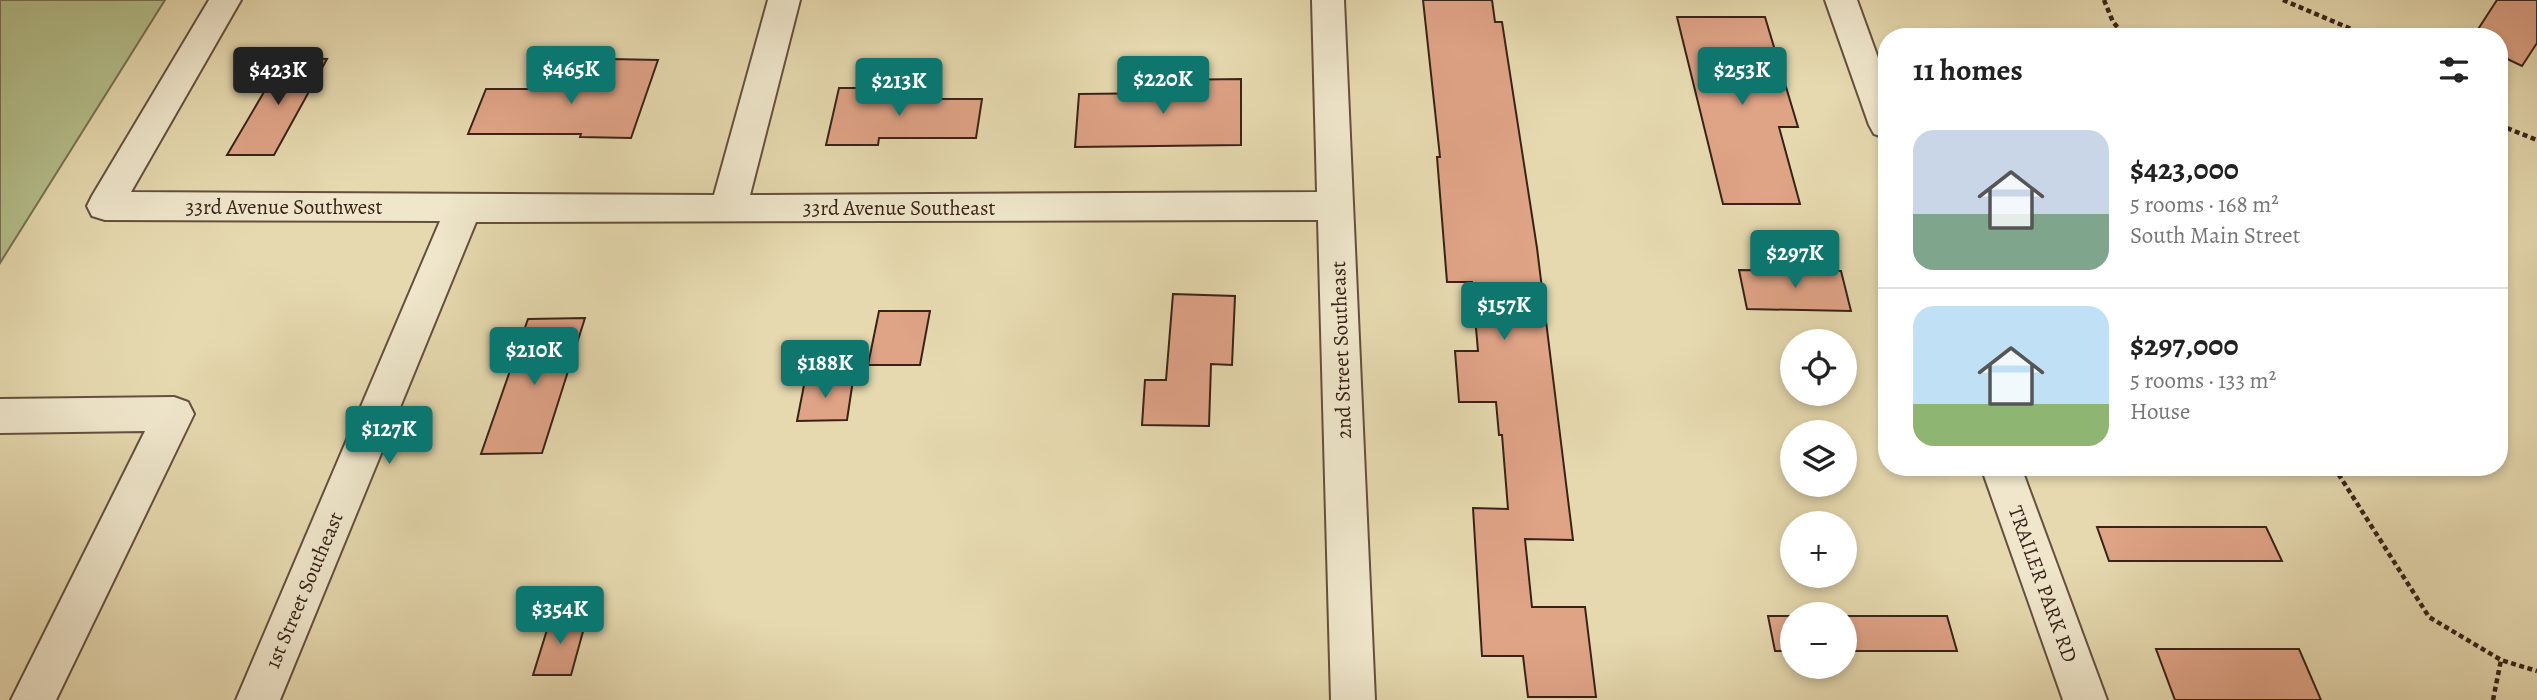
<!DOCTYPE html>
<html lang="en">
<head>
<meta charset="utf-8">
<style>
	:root { --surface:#fff; --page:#f6f6f6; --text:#222; --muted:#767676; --line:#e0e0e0; --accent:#0f766e }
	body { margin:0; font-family:Alegreya,serif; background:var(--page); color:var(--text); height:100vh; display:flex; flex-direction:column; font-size:26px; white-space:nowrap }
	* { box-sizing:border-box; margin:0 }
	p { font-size:23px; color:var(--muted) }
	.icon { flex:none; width:38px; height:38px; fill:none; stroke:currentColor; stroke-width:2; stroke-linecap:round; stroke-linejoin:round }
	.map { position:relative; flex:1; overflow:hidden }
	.details { position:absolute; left:1878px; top:28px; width:630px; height:448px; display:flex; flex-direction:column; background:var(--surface); border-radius:28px; box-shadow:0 4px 10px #0003 }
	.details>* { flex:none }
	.fabs { position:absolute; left:1780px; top:329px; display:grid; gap:14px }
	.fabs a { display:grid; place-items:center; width:77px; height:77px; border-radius:50%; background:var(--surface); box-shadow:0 4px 10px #0003; font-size:35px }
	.price { position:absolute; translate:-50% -60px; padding:0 16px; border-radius:7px; background:var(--accent); color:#fff; font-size:23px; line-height:46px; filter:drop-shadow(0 2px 4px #0008) }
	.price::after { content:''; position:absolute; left:50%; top:42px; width:21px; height:16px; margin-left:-10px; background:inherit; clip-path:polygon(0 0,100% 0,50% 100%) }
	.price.selected { background:#222; color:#fff }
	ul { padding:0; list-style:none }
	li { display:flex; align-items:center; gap:21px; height:175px; padding:0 35px }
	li+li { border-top:2px solid var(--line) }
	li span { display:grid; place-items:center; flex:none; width:196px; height:140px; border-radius:21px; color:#555 }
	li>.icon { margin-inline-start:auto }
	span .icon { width:84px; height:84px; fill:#fffc; stroke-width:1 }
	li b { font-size:30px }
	h2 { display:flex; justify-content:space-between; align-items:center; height:84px; padding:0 35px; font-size:30px }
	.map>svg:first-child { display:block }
</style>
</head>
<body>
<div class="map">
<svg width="2537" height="700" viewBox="0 0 2537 700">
	<rect width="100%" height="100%" fill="#e6d9af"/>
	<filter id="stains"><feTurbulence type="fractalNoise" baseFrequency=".00286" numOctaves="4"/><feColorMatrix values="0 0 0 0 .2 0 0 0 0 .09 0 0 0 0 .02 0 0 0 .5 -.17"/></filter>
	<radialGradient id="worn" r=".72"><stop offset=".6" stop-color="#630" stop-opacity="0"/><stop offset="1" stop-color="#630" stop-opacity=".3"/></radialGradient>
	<polygon fill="#b4bf8b" stroke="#767152" stroke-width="2" points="0,0 165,0 0,263"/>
	<g fill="#dfa386" stroke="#382319" stroke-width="2">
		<polygon points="1423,0 1492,0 1495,22 1502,22 1537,248 1573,540 1525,539 1532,607 1585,607 1596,697 1528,697 1523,656 1482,656 1473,508 1508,509 1502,435 1499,435 1496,402 1459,402 1455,351 1478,351 1472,282 1447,282 1437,157 1440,157"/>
		<polygon points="2497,0 2537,0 2537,43 2522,66 2499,55 2499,37 2473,37"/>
		<polygon points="1677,17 1765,17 1798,127 1779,127 1800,204 1723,204"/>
		<polygon points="284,58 327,59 274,155 227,155"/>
		<polygon points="610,59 658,60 631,138 580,137 581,134 468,134 486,89 598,89"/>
		<polygon points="1241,79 1241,145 1075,147 1079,94 1168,93 1168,80"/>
		<polygon points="839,88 891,88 889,99 982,99 976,138 879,138 878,145 826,145"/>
		<polygon points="1739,270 1841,271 1851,311 1747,309"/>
		<polygon points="1173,294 1235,296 1232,365 1211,364 1209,426 1142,425 1145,380 1166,380"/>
		<polygon points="879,311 930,311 920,365 868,365"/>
		<polygon points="585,318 542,453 481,454 528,319"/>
		<polygon points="805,380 853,380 847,420 797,421"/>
		<polygon points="2097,527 2266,527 2282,561 2109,561"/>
		<polygon points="1768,616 1792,616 1792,651 1775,651"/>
		<polygon points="1844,616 1947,616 1957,651 1844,651"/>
		<polygon points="551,617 587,617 571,675 533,675"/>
		<polygon points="2156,649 2299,649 2321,700 2175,700"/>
	</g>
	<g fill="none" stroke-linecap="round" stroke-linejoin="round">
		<g stroke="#64503e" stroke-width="4">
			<g id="minor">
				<polygon points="209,0 241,0 131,192 714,195 768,0 800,0 750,195 1317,192 1312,0 1344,0 1375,700 1331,700 1318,220 476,222 280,700 236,700 440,221 105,220 92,216 87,206 92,196"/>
				<polygon points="1825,0 1857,0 1886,80 1886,138 1874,134 1869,125"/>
				<polygon points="174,397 188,402 194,414 56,700 11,700 145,431 0,433 0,399"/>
				<polygon points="1981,467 2021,467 2107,700 2063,700"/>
			</g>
		</g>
		<g stroke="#382319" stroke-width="4.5" stroke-dasharray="5 3.5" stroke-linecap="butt">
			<polyline points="2104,0 2113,22 2126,37"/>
			<polyline points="2283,0 2370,37"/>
			<polyline points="2499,125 2537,140"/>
			<polyline points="2334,467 2429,617 2501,660 2537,671"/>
			<polyline points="2493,700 2501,660"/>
		</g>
		<use href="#minor" fill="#efe6cb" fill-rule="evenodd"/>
	</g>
	<g text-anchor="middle" stroke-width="7" stroke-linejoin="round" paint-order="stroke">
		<g font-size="21" fill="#382319" stroke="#efe6cb">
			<text x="284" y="214">33rd Avenue Southwest</text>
			<text x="899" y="215">33rd Avenue Southeast</text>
			<text transform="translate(1341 350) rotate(-92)" y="7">2nd Street Southeast</text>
			<text transform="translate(2043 584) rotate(70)" y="7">TRAILER PARK RD</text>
			<text transform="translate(304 590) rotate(-67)" y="7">1st Street Southeast</text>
		</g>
	</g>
	<rect width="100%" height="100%" filter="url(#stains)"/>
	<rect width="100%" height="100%" fill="url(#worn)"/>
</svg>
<div class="fabs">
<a><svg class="icon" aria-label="locate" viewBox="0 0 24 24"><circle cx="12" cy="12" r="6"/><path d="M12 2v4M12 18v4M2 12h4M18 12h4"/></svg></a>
<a><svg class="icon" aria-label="layers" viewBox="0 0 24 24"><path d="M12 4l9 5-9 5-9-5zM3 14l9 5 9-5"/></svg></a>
<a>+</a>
<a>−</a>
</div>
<b class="price" style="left:571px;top:106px">$465K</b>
<b class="price selected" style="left:278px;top:107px">$423K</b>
<b class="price" style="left:1742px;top:107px">$253K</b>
<b class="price" style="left:1163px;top:116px">$220K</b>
<b class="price" style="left:899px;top:118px">$213K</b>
<b class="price" style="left:1795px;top:290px">$297K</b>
<b class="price" style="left:1504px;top:342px">$157K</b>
<b class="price" style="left:534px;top:387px">$210K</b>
<b class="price" style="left:825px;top:400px">$188K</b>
<b class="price" style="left:389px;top:466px">$127K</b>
<b class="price" style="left:560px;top:646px">$354K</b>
<section class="details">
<h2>11 homes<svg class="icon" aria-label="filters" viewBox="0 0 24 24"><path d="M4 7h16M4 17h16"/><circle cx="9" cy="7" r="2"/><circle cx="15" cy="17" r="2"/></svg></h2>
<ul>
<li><span style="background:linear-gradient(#c9d6e8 60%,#7fa58c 0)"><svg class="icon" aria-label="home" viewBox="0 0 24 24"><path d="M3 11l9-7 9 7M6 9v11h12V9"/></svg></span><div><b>$423,000</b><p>5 rooms · 168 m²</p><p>South Main Street</p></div></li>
<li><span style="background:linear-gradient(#bfe0f5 70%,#8fb573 0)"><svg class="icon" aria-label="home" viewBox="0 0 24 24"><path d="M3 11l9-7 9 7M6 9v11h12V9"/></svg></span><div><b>$297,000</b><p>5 rooms · 133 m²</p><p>House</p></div></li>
</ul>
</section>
</div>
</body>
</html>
